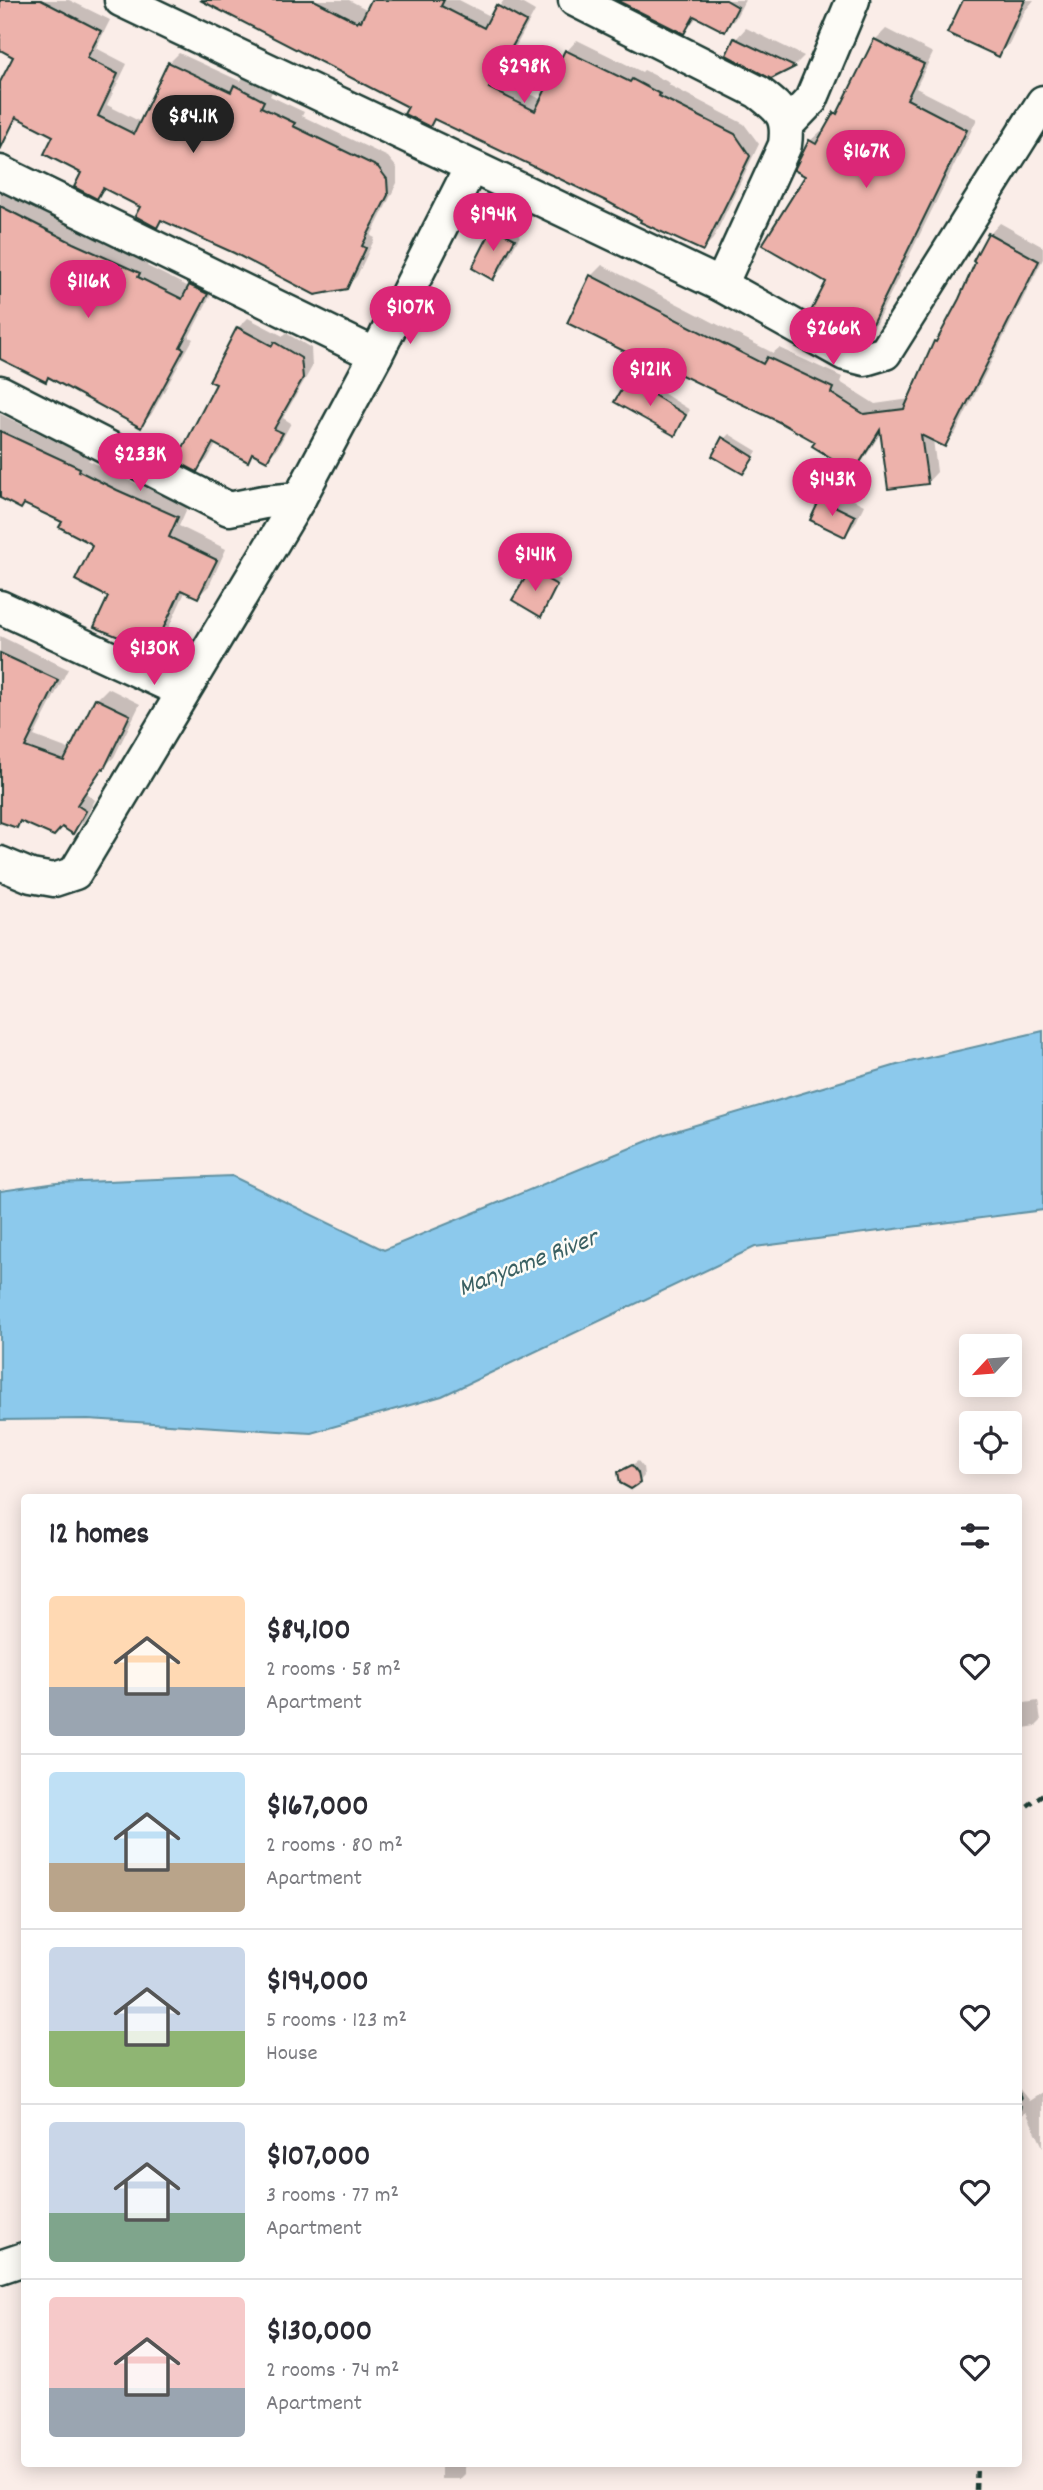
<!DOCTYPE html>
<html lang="en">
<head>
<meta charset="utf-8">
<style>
	:root { --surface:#fff; --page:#f7f7f7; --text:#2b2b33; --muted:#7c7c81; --line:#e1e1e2; --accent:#db2777 }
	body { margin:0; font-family:Dekko,sans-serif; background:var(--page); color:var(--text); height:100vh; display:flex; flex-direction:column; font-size:26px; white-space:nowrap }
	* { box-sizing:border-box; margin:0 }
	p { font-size:23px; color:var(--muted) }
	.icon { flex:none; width:38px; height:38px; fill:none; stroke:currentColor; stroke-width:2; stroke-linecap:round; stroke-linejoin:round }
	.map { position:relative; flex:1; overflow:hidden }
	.sheet { position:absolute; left:21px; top:1494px; width:1001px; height:973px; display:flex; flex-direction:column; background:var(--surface); border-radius:7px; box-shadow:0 4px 18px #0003 }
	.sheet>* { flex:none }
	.needle { width:46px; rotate:244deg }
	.buttons { position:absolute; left:959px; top:1334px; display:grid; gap:14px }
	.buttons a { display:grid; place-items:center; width:63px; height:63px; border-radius:7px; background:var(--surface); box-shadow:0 4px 18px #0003; font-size:35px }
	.price { position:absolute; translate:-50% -60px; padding:0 16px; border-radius:24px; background:var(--accent); color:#fff; font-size:23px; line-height:46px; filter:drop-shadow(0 2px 4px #0008) }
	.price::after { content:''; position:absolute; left:50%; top:42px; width:21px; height:16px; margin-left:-10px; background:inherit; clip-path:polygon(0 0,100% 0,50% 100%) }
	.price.active { background:#222; color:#fff }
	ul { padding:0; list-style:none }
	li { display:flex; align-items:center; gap:21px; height:175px; padding:0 28px }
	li+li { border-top:2px solid var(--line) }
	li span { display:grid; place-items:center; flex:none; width:196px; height:140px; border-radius:7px; color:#555 }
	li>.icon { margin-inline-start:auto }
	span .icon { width:84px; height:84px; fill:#fffc; stroke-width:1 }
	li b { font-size:30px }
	h2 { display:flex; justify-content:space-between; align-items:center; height:84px; padding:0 28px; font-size:30px }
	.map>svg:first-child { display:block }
</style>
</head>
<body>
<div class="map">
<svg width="1043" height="2490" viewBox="0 0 1043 2490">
	<rect width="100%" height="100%" fill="#faede8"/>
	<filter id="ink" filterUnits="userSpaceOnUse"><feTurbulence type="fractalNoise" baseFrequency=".0143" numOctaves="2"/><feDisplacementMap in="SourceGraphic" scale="14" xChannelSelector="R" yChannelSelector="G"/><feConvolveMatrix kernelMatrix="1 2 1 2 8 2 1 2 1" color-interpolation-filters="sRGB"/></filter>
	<g filter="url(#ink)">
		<polygon fill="#8cc9ec" stroke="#6091a2" stroke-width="2" points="1043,1031 1043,1210 755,1247 442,1396 311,1433 88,1419 0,1420 0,1191 57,1183 232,1176 384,1250 662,1135 897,1065"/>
		<g fill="#0003">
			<polygon points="0,0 69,0 110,20 96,48 127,64 107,105 141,122 169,63 179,53 240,81 246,76 273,90 270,96 304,112 302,116 388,157 397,168 397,183 371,236 375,238 357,276 346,287 235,252 163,219 156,225 142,207 106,188 97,197 83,172 55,135 20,117 6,135 0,132 0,86 15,56 0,49"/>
			<polygon points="204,0 349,0 368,10 373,0 459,0 492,17 504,0 516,0 535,11 499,77 542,100 567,51 577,40 642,72 644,70 670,83 669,85 744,124 759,144 713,239 703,249 436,118 430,124 410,106"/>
			<polygon points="618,0 745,0 735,19 724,30 698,16 684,32"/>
			<polygon points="964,0 1034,0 1024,12 1009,44 999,54"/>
			<polygon points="746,28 804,56 794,66 771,77 728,55 736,39"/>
			<polygon points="886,29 933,53 916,88 977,119 874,327 863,338 829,281 808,176 810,141 821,131 825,133 842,107 875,40"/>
			<polygon points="0,191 83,233 149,262 147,266 189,287 200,275 217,283 189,337 193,339 151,415 141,426 49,376 12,365 0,359"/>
			<polygon points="505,218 524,228 504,267 493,278 495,228"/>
			<polygon points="1000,223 1043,247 1043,259 955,434 944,445 933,439 937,472 927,483 882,431 864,459 854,470 591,276 602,265 773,353 779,348 842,377 840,382 875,404 910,399 935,342 941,335 960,300 990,234"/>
			<polygon points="248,318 283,336 286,333 311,348 312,367 283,418 291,423 277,449 267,459 254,453 247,459 217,443 207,460 197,470 218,383 238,328"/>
			<polygon points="634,375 690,410 675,433 629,380"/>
			<polygon points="0,414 90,458 88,460 128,480 188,506 179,526 226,549 209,586 198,596 186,590 164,638 153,649 110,596 94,545 64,521 25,503 0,496"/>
			<polygon points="729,434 757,451 747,467 724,439"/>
			<polygon points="832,489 864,505 855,524 845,535 812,519 822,500"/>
			<polygon points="536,567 561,580 541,615 531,572"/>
			<polygon points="0,636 68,669 34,736 71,750 97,699 108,688 140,704 114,757 105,766 86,793 95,800 84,821 73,832 63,825 21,820 16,825 0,820"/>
			<polygon points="638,1461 643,1467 644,1476 639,1482 620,1473"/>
			<polygon points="1038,1701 1041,1721 1036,1726 1018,1729 1018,1704"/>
			<polygon points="1018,2087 1029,2101 1043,2092 1043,2147 1026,2112 1018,2117"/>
			<polygon points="441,2464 465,2464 465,2474 460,2479 441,2479"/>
		</g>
		<g fill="#edb2ab" stroke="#1f3d34" stroke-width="2">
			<polygon points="0,0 41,0 101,31 87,58 118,74 98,116 134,134 168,62 231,92 234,85 264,101 261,107 295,123 293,126 378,167 387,179 388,195 362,246 366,248 347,289 315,295 234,253 161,220 157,228 135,216 140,207 103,188 97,199 74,187 81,173 44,154 53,136 16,117 0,150 0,82 13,57 0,50"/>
			<polygon points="200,0 314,0 357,22 358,20 361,21 371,0 444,0 441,6 484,28 496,5 526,22 489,88 535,111 565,50 630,82 632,79 660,94 659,96 735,134 750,156 703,251 640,222 641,220 608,202 434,119 430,127 404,114 408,107"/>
			<polygon points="616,0 726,0 738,7 725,32 694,16 684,34"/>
			<polygon points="963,0 1025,0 999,57 947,33"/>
			<polygon points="734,38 795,67 771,79 726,55"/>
			<polygon points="874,39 924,64 907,99 967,130 864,340 852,337 810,313 826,282 762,245 805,176 794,170 809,140 816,144 834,112 837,114"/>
			<polygon points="0,206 73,243 140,273 138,277 182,299 189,285 208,294 180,347 184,349 141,428 48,377 46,382 0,359"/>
			<polygon points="493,227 515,239 493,280 472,268"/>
			<polygon points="988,233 1039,261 945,447 921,435 928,484 888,489 880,430 854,472 812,446 815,442 781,423 640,355 638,358 567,323 590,275 763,364 767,357 833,388 831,393 864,414 904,409 934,341 936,342 959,299 975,263 973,261"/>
			<polygon points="237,327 272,346 274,342 301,358 303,378 274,429 283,433 267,461 252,453 248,462 213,443 197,472 176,461 216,384 209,381"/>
			<polygon points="628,379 686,415 675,436 614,402"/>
			<polygon points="0,431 80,468 79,471 117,490 178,517 169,537 217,560 198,598 181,590 153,651 94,627 108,597 75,580 92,546 90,543 59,527 62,522 24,504 21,509 0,498"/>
			<polygon points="722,437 754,457 743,474 712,456"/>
			<polygon points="820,499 855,516 845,537 810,520"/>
			<polygon points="530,570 557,585 541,617 512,600"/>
			<polygon points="0,653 58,680 25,747 64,761 95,698 130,715 104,769 102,768 77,805 86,811 73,834 62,827 54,836 20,821 17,828 0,822"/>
			<polygon points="632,1465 638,1473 640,1483 631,1489 620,1483 618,1472"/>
		</g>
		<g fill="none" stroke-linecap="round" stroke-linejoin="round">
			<g stroke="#1f3d34" stroke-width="37">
				<g id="minor">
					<polyline points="121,0 721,285 845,354 865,359 885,353 1043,102"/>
					<path d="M575,0L758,92C780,110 789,114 785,145L721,285"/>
					<polyline points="787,125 811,100 853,0"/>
					<polyline points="0,172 376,355"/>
					<polyline points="0,392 229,509 264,502 299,499"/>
					<polyline points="0,607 182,691"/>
					<polyline points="0,863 31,876 54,880 75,873 299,499 376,355 471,167"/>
					<polyline points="0,2267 24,2259"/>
				</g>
			</g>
			<g stroke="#1f3d34" stroke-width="4.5" stroke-dasharray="7 5" stroke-linecap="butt">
				<polyline points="1018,1813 1043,1794"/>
				<polyline points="1018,2093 1020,2101 1018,2115"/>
				<polyline points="976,2490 977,2464"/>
			</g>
			<use href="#minor" stroke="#fdfcf7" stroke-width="32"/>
		</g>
	</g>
	<g text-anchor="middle" stroke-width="5" stroke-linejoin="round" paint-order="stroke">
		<g font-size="26" font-style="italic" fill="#3a6062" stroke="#fdfcf7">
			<text transform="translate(527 1261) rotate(-21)" y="9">Manyame River</text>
		</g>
	</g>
</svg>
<div class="buttons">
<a><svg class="needle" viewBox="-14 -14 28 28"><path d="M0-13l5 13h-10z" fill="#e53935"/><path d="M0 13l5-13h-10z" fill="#7c7c81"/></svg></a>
<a><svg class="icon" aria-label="locate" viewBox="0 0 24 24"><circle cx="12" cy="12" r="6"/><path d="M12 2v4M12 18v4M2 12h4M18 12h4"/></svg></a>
</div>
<b class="price" style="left:524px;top:105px">$298K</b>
<b class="price active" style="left:193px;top:155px">$84.1K</b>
<b class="price" style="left:866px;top:190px">$167K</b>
<b class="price" style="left:493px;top:253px">$194K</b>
<b class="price" style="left:88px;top:320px">$116K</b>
<b class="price" style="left:410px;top:346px">$107K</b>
<b class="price" style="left:833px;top:367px">$266K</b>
<b class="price" style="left:650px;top:408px">$121K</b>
<b class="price" style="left:140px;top:493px">$233K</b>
<b class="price" style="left:832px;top:518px">$143K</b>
<b class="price" style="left:535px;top:593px">$141K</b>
<b class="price" style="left:154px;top:687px">$130K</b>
<section class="sheet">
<h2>12 homes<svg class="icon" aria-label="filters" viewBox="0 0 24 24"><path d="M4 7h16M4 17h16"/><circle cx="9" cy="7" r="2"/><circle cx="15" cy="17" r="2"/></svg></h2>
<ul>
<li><span style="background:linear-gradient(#ffd9b3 65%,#9aa5b1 0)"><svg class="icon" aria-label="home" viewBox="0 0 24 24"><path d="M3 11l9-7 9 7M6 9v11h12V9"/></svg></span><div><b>$84,100</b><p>2 rooms · 58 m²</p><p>Apartment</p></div><svg class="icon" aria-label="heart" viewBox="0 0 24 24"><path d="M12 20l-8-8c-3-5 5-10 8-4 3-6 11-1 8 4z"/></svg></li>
<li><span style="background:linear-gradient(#bfe0f5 65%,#b9a48a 0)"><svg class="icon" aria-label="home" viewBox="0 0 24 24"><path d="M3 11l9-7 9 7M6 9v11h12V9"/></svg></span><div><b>$167,000</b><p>2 rooms · 80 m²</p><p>Apartment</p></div><svg class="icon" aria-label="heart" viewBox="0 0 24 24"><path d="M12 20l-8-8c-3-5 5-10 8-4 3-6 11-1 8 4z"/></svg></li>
<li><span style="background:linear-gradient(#c9d6e8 60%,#8fb573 0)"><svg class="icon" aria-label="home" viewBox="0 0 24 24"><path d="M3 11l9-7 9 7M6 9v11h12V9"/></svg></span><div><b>$194,000</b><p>5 rooms · 123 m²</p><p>House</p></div><svg class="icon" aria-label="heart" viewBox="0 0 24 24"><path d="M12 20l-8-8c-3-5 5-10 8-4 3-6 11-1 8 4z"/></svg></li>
<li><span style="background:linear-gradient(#c9d6e8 65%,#7fa58c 0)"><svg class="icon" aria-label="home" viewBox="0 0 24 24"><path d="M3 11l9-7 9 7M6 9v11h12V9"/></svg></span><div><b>$107,000</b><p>3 rooms · 77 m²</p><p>Apartment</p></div><svg class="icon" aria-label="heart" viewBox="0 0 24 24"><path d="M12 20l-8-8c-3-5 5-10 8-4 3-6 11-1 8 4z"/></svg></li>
<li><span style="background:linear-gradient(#f6c9c9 65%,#9aa5b1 0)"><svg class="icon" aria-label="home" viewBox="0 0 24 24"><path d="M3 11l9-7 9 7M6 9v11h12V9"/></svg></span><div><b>$130,000</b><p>2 rooms · 74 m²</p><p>Apartment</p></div><svg class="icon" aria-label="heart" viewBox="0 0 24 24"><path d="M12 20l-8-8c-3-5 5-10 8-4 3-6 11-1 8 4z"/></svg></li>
</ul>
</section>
</div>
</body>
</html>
